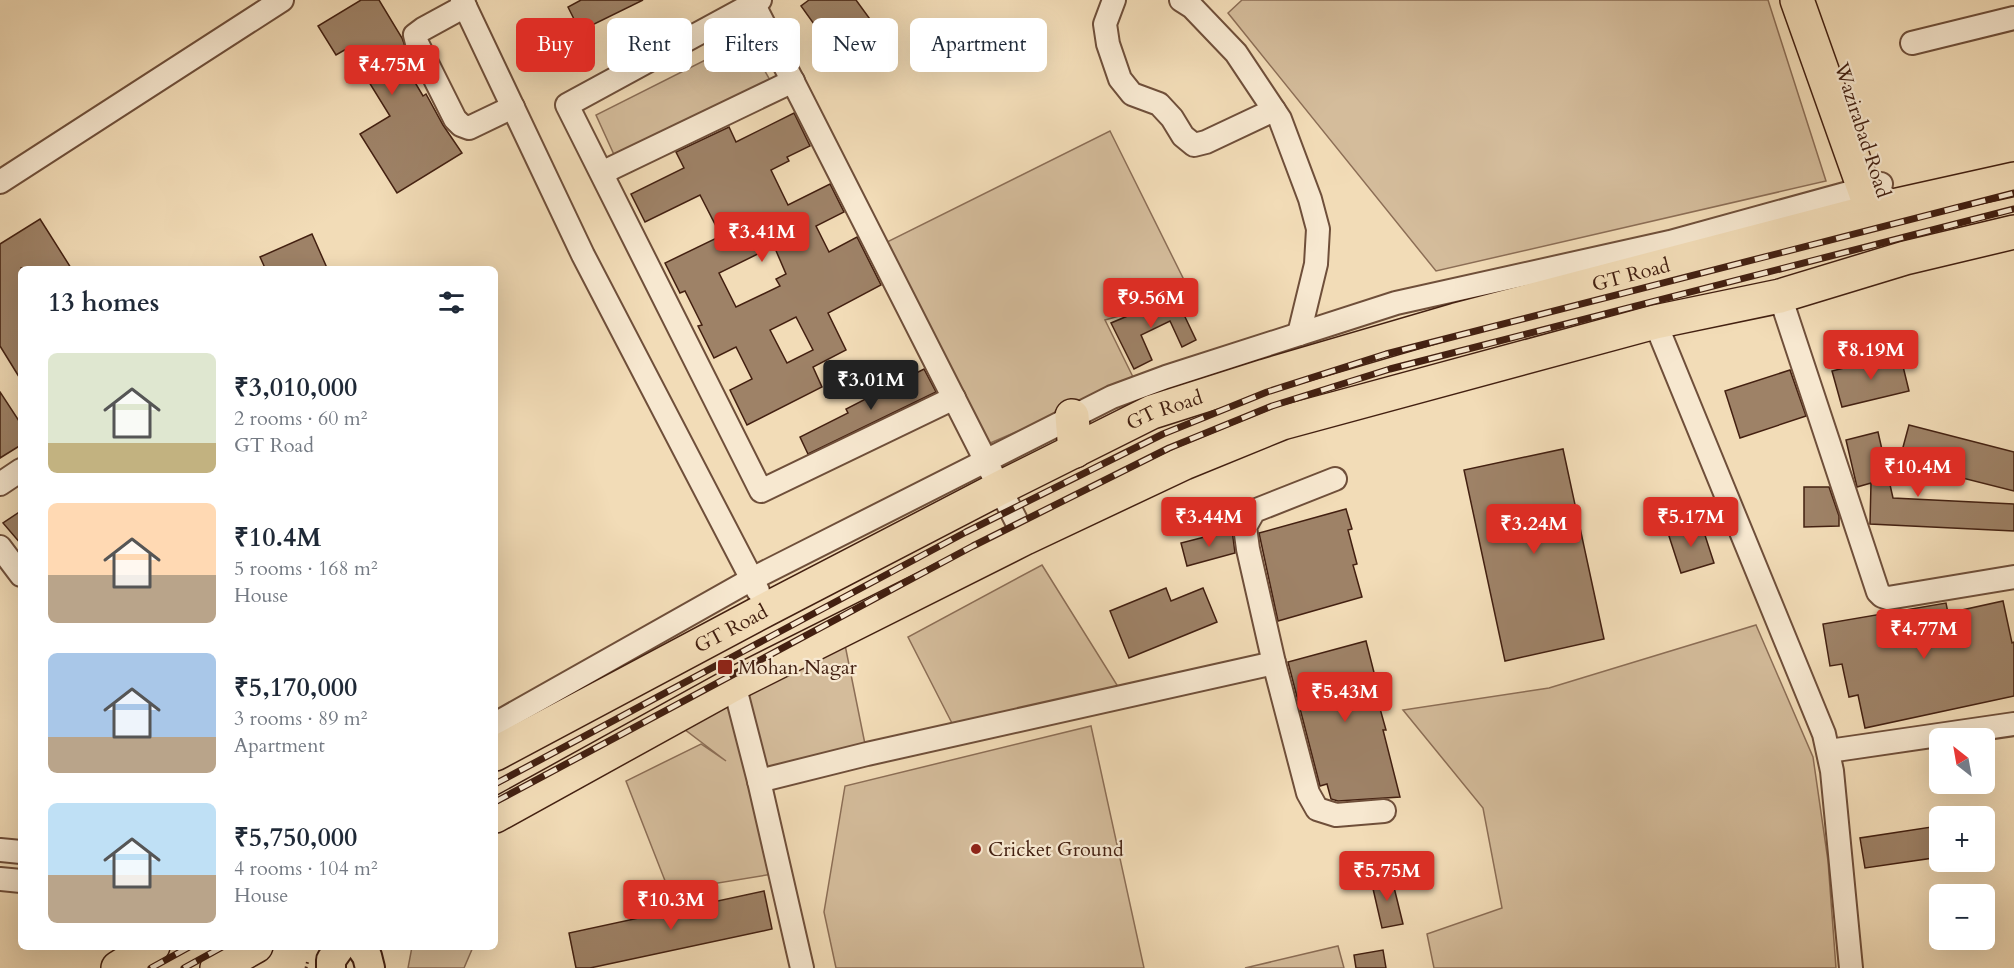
<!DOCTYPE html>
<html lang="en">
<head>
<meta charset="utf-8">
<style>
	:root { --surface:#fff; --page:#f6f6f7; --text:#1f2937; --muted:#747a83; --accent:#d93025 }
	body { margin:0; font-family:Cardo,serif; background:var(--page); color:var(--text); height:100vh; display:flex; flex-direction:column; font-size:22px; white-space:nowrap }
	* { box-sizing:border-box; margin:0 }
	p { font-size:20px; color:var(--muted) }
	.icon { flex:none; width:33px; height:33px; fill:none; stroke:currentColor; stroke-width:2; stroke-linecap:round; stroke-linejoin:round }
	.map { position:relative; flex:1; overflow:hidden }
	.details { position:absolute; left:18px; top:266px; width:480px; height:684px; display:flex; flex-direction:column; background:var(--surface); border-radius:9px; box-shadow:0 6px 24px #0002 }
	.details>* { flex:none }
	.hud { position:absolute; left:516px; top:18px; width:570px; height:54px; display:flex; gap:12px }
	.needle { width:39px; rotate:329deg }
	.buttons { position:absolute; left:1929px; top:728px; display:grid; gap:12px }
	.buttons a { display:grid; place-items:center; width:66px; height:66px; border-radius:9px; background:var(--surface); box-shadow:0 6px 24px #0002; font-size:30px }
	.price { position:absolute; translate:-50% -51px; padding:0 14px; border-radius:6px; background:var(--accent); color:#fff; font-size:20px; line-height:39px; filter:drop-shadow(0 2px 3px #0008) }
	.price::after { content:''; position:absolute; left:50%; top:36px; width:18px; height:14px; margin-left:-9px; background:inherit; clip-path:polygon(0 0,100% 0,50% 100%) }
	.price.on { background:#222; color:#fff }
	ul { padding:0; list-style:none }
	li { display:flex; align-items:center; gap:18px; height:150px; padding:0 30px }
	li span { display:grid; place-items:center; flex:none; width:168px; height:120px; border-radius:9px; color:#555 }
	li>.icon { margin-inline-start:auto }
	span .icon { width:72px; height:72px; fill:#fffc; stroke-width:1 }
	li b { font-size:26px }
	h2 { display:flex; justify-content:space-between; align-items:center; height:72px; padding:0 30px; font-size:26px }
	.pill { padding:0 21px; border-radius:9px; background:var(--surface); box-shadow:0 6px 24px #0002; font-size:21px; line-height:54px }
	.pill.on { background:var(--accent); color:#fff }
	.map>svg:first-child { display:block }
</style>
</head>
<body>
<div class="map">
<svg width="2014" height="968" viewBox="0 0 2014 968">
	<rect width="100%" height="100%" fill="#f2dcb7"/>
	<filter id="stains"><feTurbulence type="fractalNoise" baseFrequency=".00333" numOctaves="4"/><feColorMatrix values="0 0 0 0 .2 0 0 0 0 .09 0 0 0 0 .02 0 0 0 .5 -.17"/></filter>
	<radialGradient id="worn" r=".72"><stop offset=".6" stop-color="#630" stop-opacity="0"/><stop offset="1" stop-color="#630" stop-opacity=".3"/></radialGradient>
	<g fill="#d4bc9b" stroke="#8c6e56" stroke-width="1.5">
		<polygon points="1242,0 1768,0 1826,181 1436,271 1228,13"/>
		<polygon points="747,39 771,82 616,159 596,115"/>
		<polygon points="1110,131 1187,286 1133,312 1105,320 1135,381 988,444 885,243"/>
		<polygon points="1042,565 1122,693 957,733 908,637"/>
		<polygon points="1756,625 1813,757 1828,861 1836,968 1434,968 1427,934 1502,908 1483,808 1403,710 1549,688"/>
		<polygon points="842,630 867,754 754,781 779,873 669,891 626,781 701,744 726,761 671,719"/>
		<polygon points="1091,726 1144,968 836,968 824,912 845,786"/>
		<polygon points="1338,946 1344,968 1245,968"/>
		<polygon points="412,947 412,946 473,947 464,968 408,968"/>
	</g>
	<g fill="#9e8267" stroke="#432011" stroke-width="1.5" fill-rule="evenodd">
		<polygon points="361,0 379,0 402,38 410,60 404,64 423,96 426,94 443,125 462,153 397,193 360,134 390,116 348,48 336,55 318,26"/>
		<polygon points="581,0 643,0 580,31 568,7"/>
		<polygon points="809,0 856,0 883,37 844,66 801,6"/>
		<path d="M794,113L810,146L787,157L789,161L771,170L788,205L830,184L844,212L816,226L829,252L857,237L881,285L828,313L846,350L813,367L822,387L747,425L730,390L752,379L736,347L714,358L698,326L702,325L685,291L680,293L665,263L721,236L700,195L645,222L631,194L684,168L676,152L729,127L736,142ZM774,246L786,274L776,279L780,286L736,307L719,273ZM796,317L813,350L787,363L770,330Z"/>
		<polygon points="40,219 71,268 21,268 21,380 0,346 0,244"/>
		<polygon points="312,234 327,268 265,268 260,257"/>
		<polygon points="1175,296 1196,340 1182,347 1170,321 1141,335 1152,360 1134,369 1111,323"/>
		<polygon points="1900,354 1909,391 1842,407 1832,371"/>
		<polygon points="924,369 936,392 808,454 800,437 848,413 846,409"/>
		<polygon points="1790,370 1806,416 1740,438 1725,391"/>
		<polygon points="0,392 21,424 21,445 0,458"/>
		<polygon points="1909,425 2014,452 2014,491 1899,462"/>
		<polygon points="1878,432 1893,498 2014,504 2014,531 1870,524 1871,483 1857,487 1846,440"/>
		<polygon points="1563,449 1604,639 1505,661 1464,470"/>
		<polygon points="1804,487 1829,487 1839,516 1839,526 1804,527"/>
		<polygon points="1346,509 1352,529 1348,530 1357,564 1353,565 1362,597 1278,621 1259,533"/>
		<polygon points="21,511 21,544 3,523"/>
		<polygon points="1701,523 1714,563 1681,573 1668,533"/>
		<polygon points="1232,530 1235,553 1187,566 1181,543"/>
		<polygon points="1166,588 1171,601 1203,588 1217,622 1129,658 1110,611"/>
		<polygon points="2003,601 2012,643 2014,642 2014,696 1865,728 1858,695 1849,697 1842,664 1830,666 1823,624 1946,603 1948,613"/>
		<polygon points="1366,641 1382,704 1379,705 1386,730 1383,730 1400,797 1338,801 1331,799 1327,784 1320,786 1288,662"/>
		<polygon points="1938,826 1940,857 1865,868 1860,838"/>
		<polygon points="1391,875 1403,924 1382,928 1371,880"/>
		<polygon points="764,891 772,929 590,968 576,968 569,933"/>
		<polygon points="1383,950 1386,968 1356,968 1354,955"/>
	</g>
	<g fill="none" stroke-linecap="round" stroke-linejoin="round">
		<g stroke="#6f4f3a" stroke-width="26">
			<g id="minor">
				<polyline points="462,0 583,255 758,591"/>
				<polyline points="760,0 567,105 761,491 954,398"/>
				<polyline points="1114,0 1105,24 1108,44 1120,79 1132,94 1159,104 1172,118 1183,136 1194,145 1206,142 1274,110"/>
				<polyline points="1181,0 1192,7 1236,53 1280,119 1310,199 1318,229 1316,264 1299,334"/>
				<polyline points="754,5 1025,538"/>
				<polyline points="465,6 423,29 415,35 417,43 455,119 461,125 469,128 513,107"/>
				<polyline points="1912,43 2014,18"/>
				<polyline points="603,174 612,168 793,81"/>
				<polyline points="0,182 282,0"/>
				<polyline points="1780,296 1878,592 1882,596 1888,598 2014,577"/>
				<polyline points="1655,322 1824,734 1832,771 1851,968"/>
				<polyline points="1335,479 1254,511 1245,527 1248,549 1274,663 1308,793 1317,809 1336,815 1384,811"/>
				<polyline points="0,484 21,470"/>
				<polyline points="0,547 21,575"/>
				<polyline points="734,684 759,781 802,968"/>
				<polyline points="495,724 752,579 1112,397 1166,377 1396,303 1670,242 1881,184"/>
				<polyline points="1829,751 2014,724"/>
				<polyline points="759,781 867,754 1274,663"/>
				<polyline points="0,850 21,852"/>
				<polyline points="0,879 21,881"/>
			</g>
		</g>
		<g stroke="#432011" stroke-width="32">
			<g id="major">
				<polyline points="360,946 367,956 370,968"/>
				<polyline points="331,968 331,960 341,946"/>
			</g>
		</g>
		<g stroke="#432011" stroke-width="36">
			<g id="highway">
				<polyline points="1797,0 1872,211"/>
				<polyline points="1072,416 1075,451"/>
				<path id="s1" d="M495,754L767,609L1000,488L1152,412L1265,376L1456,320L1888,207L2014,179"/>
				<polyline points="495,816 734,684 1025,538 1184,463 1282,423 1655,322 1780,296 1905,258 2014,232"/>
				<polyline points="118,968 153,946"/>
				<polyline points="217,968 256,946"/>
			</g>
		</g>
		<polyline stroke="#432011" stroke-width="3" stroke-dasharray="1.5 3" stroke-linecap="butt" points="306,968 308,960"/>
		<use href="#minor" stroke="#f7e8d0" stroke-width="22"/>
		<use href="#major" stroke="#f2dcb7" stroke-width="28"/>
		<use href="#highway" stroke="#f2dcb7" stroke-width="33"/>
		<g stroke="#432011" stroke-width="7">
			<g id="rail">
				<polyline points="495,784 966,532 1163,434 1267,392 1386,354 2014,193"/>
				<polyline points="495,802 973,546 1169,448 1272,406 1390,369 2014,209"/>
				<polyline points="151,968 191,946"/>
				<polyline points="184,968 224,946"/>
			</g>
		</g>
		<use href="#rail" stroke="#f7e8d0" stroke-width="4.5" stroke-dasharray="14" stroke-linecap="butt"/>
	</g>
	<g fill="#8f2418" stroke="#f7e8d0" stroke-width="2">
		<rect x="717" y="659" width="16" height="16" rx="3"/>
		<circle cx="976" cy="849" r="6"/>
	</g>
	<g text-anchor="middle" stroke-width="4.5" stroke-linejoin="round" paint-order="stroke">
		<g font-size="20" fill="#432011" stroke="#f7e8d0">
			<text transform="translate(1863 130) rotate(72)" y="7">Wazirabad Road</text>
			<text dy="7" stroke="none"><textPath href="#s1" startOffset="1239">GT Road</textPath></text>
			<text dy="7" stroke="none"><textPath href="#s1" startOffset="753">GT Road</textPath></text>
			<text dy="7" stroke="none"><textPath href="#s1" startOffset="267">GT Road</textPath></text>
		</g>
		<g font-size="20" fill="#432011" stroke="#f7e8d0" text-anchor="start">
			<text x="738" y="674">Mohan Nagar</text>
			<text x="988" y="856">Cricket Ground</text>
		</g>
	</g>
	<rect width="100%" height="100%" filter="url(#stains)"/>
	<rect width="100%" height="100%" fill="url(#worn)"/>
</svg>
<div class="buttons">
<a><svg class="needle" viewBox="-14 -14 28 28"><path d="M0-13l5 13h-10z" fill="#e53935"/><path d="M0 13l5-13h-10z" fill="#747a83"/></svg></a>
<a>+</a>
<a>−</a>
</div>
<b class="price" style="left:392px;top:96px">₹4.75M</b>
<b class="price" style="left:762px;top:263px">₹3.41M</b>
<b class="price" style="left:1151px;top:329px">₹9.56M</b>
<b class="price" style="left:1871px;top:381px">₹8.19M</b>
<b class="price on" style="left:871px;top:411px">₹3.01M</b>
<b class="price" style="left:1918px;top:498px">₹10.4M</b>
<b class="price" style="left:1209px;top:548px">₹3.44M</b>
<b class="price" style="left:1691px;top:548px">₹5.17M</b>
<b class="price" style="left:1534px;top:555px">₹3.24M</b>
<b class="price" style="left:1924px;top:660px">₹4.77M</b>
<b class="price" style="left:1345px;top:723px">₹5.43M</b>
<b class="price" style="left:1387px;top:902px">₹5.75M</b>
<b class="price" style="left:671px;top:931px">₹10.3M</b>
<div class="hud">
<a class="pill on">Buy</a>
<a class="pill">Rent</a>
<a class="pill">Filters</a>
<a class="pill">New</a>
<a class="pill">Apartment</a>
</div>
<section class="details">
<h2>13 homes<svg class="icon" aria-label="filters" viewBox="0 0 24 24"><path d="M4 7h16M4 17h16"/><circle cx="9" cy="7" r="2"/><circle cx="15" cy="17" r="2"/></svg></h2>
<ul>
<li><span style="background:linear-gradient(#dfe7d0 75%,#c2b280 0)"><svg class="icon" aria-label="home" viewBox="0 0 24 24"><path d="M3 11l9-7 9 7M6 9v11h12V9"/></svg></span><div><b>₹3,010,000</b><p>2 rooms · 60 m²</p><p>GT Road</p></div></li>
<li><span style="background:linear-gradient(#ffd9b3 60%,#b9a48a 0)"><svg class="icon" aria-label="home" viewBox="0 0 24 24"><path d="M3 11l9-7 9 7M6 9v11h12V9"/></svg></span><div><b>₹10.4M</b><p>5 rooms · 168 m²</p><p>House</p></div></li>
<li><span style="background:linear-gradient(#a9c7e8 70%,#b9a48a 0)"><svg class="icon" aria-label="home" viewBox="0 0 24 24"><path d="M3 11l9-7 9 7M6 9v11h12V9"/></svg></span><div><b>₹5,170,000</b><p>3 rooms · 89 m²</p><p>Apartment</p></div></li>
<li><span style="background:linear-gradient(#bfe0f5 60%,#b9a48a 0)"><svg class="icon" aria-label="home" viewBox="0 0 24 24"><path d="M3 11l9-7 9 7M6 9v11h12V9"/></svg></span><div><b>₹5,750,000</b><p>4 rooms · 104 m²</p><p>House</p></div></li>
</ul>
</section>
</div>
</body>
</html>
